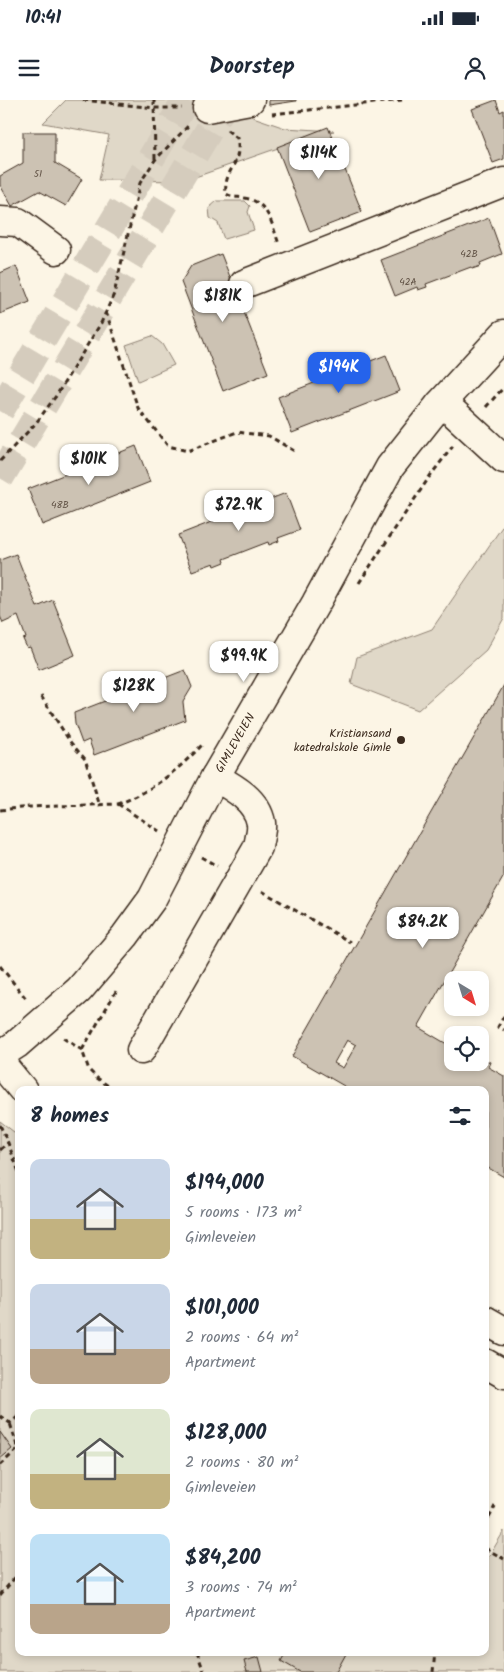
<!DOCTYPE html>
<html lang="en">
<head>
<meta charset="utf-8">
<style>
	:root { --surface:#fff; --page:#f2f2f3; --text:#1f2937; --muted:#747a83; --accent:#2563eb }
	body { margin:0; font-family:Kalam,sans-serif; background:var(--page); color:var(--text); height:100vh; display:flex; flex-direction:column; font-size:19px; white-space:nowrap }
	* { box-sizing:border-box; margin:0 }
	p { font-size:16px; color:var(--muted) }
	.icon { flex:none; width:28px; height:28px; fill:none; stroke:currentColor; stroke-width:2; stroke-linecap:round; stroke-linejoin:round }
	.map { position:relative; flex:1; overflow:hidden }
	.drawer { position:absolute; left:15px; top:986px; width:474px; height:570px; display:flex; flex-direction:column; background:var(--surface); border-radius:10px; box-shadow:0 2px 8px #0003 }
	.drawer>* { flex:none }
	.needle { width:32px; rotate:142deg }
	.controls { position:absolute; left:444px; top:871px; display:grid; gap:10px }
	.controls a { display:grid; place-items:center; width:45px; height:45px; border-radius:10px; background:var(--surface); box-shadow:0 2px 8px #0003; font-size:25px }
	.price { position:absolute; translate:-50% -42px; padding:0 11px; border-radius:10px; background:#fff; color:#222; font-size:16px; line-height:32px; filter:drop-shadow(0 1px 2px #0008) }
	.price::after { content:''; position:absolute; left:50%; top:30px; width:15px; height:11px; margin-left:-8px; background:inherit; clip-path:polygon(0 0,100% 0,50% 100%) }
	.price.on { background:var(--accent); color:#fff }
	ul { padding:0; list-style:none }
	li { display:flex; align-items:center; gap:15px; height:125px; padding:0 15px }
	li span { display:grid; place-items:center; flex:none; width:140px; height:100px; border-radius:10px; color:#555 }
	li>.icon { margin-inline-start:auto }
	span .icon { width:60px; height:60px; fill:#fffc; stroke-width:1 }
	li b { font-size:21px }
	h2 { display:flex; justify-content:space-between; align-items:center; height:60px; padding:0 15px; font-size:21px }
	.status { display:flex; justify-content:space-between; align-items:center; height:35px; padding:0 25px; background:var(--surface); direction:ltr }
	.status svg { height:14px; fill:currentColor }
	header { display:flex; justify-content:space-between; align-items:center; height:65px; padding:0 15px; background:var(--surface); font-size:22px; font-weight:600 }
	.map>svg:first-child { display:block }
</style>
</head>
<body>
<div class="status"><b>10:41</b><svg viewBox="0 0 49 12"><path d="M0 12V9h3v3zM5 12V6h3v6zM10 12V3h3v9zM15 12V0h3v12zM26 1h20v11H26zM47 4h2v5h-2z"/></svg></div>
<header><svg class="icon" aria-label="menu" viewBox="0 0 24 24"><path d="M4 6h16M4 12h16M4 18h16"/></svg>Doorstep<svg class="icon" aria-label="person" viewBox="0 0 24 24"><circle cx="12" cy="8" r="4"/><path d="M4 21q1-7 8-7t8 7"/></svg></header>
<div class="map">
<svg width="504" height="1572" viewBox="0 0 504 1572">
	<rect width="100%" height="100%" fill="#fcf5e5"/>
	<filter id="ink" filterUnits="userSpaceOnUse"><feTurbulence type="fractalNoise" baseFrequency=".02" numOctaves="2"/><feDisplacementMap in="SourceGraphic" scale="10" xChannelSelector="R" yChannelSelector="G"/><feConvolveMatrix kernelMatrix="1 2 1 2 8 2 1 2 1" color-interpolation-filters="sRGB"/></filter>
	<g filter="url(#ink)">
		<g fill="#e0d8c8" stroke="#8e8173">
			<polygon points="66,0 221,0 221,6 285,28 334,31 318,34 184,81 99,80 109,35 43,23"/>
			<polygon points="217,101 245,101 250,106 248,112 254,130 224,139 218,123 210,118 209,108"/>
			<polygon points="152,236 162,244 174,265 138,281 126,245"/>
			<polygon points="504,424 504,518 486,550 418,610 351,584 357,557 432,529"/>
			<polygon points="0,1021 19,1036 19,1552 485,1552 485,1463 504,1431 504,1572 0,1572"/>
		</g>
		<g fill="#ccc2b3" stroke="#3b2a1e" fill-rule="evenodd">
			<polygon points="269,0 296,0 296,1 269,5"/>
			<polygon points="496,0 500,12 504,10 504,59 493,63 472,9"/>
			<polygon points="328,27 362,112 310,132 277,47"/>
			<polygon points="23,32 55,32 55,63 82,79 66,106 39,91 12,106 0,85 0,76 23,63"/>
			<polygon points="489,118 502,154 480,163 481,166 472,169 471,167 426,184 427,187 418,190 417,187 395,196 381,160"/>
			<polygon points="221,154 268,273 223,291 181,182 191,166"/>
			<polygon points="16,166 30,202 0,214 0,173"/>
			<polygon points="386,255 400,291 292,333 278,297"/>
			<polygon points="136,346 150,382 42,425 28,389"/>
			<polygon points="286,393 300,430 278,438 279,441 269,445 268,442 224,459 225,462 215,466 214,463 192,471 178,435"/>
			<polygon points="16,454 37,507 53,500 75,555 39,570 30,547 27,548 23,539 26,538 18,516 3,523 0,516 0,460"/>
			<polygon points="185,570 192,587 183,602 185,620 94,655 89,640 82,643 75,624 74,613"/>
			<path d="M504,585V776L418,927L452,947V962H480V957L490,962L488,967L504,976V1077L485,1066V990H351L292,956ZM347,940L356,945L343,968L334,963Z"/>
			<polygon points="0,1332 12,1349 0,1359"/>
			<polygon points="286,1552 347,1552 336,1572 300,1572 281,1561"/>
			<polygon points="259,1557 263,1572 247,1572 244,1561"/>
		</g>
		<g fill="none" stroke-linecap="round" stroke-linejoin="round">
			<g stroke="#d5ccbd" stroke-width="28" stroke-dasharray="28 14" stroke-linecap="butt">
				<polyline points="0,311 186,0"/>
				<polyline points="0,378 227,0"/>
			</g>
			<g stroke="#3b2a1e" stroke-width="31">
				<g id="minor">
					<polyline points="207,8 250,0"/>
					<polyline points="0,121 18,122 56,150"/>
					<polyline points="244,184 504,82"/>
					<polyline points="440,304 453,312 504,359"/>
					<path d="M141,950L258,747C259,740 262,730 261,723C257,700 233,687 215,677"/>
					<path id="s1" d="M0,955L17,944L79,890L125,836L152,799L215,677L316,503L390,367L440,304L504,234"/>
					<polyline points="485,1220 504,1231"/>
				</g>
			</g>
			<g stroke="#3b2a1e" stroke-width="31">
				<g id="major">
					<polyline points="0,962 23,990"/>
					<polyline points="485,1263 504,1274"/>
				</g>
			</g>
			<g stroke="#3b2a1e" stroke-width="3" stroke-dasharray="5 4" stroke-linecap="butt">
				<polyline points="83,0 155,8 182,8"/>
				<polyline points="154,0 155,59"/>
				<polyline points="272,14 402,0"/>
				<path d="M227,30L237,38C243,66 223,68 226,94C235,99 239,96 249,99C269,104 273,128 279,144"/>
				<polyline points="106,212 138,308 168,346 188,351 237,332 269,336 296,352"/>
				<polyline points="486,307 504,287"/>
				<polyline points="0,361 36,323 56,296 101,223 114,194 140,83 155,60 189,25"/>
				<polyline points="359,483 430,376 453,346"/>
				<polyline points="41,596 71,643 85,659 100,706"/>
				<polyline points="118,704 159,731"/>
				<path d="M0,710L29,707L118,704C151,692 178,670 202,645"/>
				<polyline points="201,757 217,766"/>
				<polyline points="262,791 350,842"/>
				<polyline points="0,866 28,901"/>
				<polyline points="504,916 498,927 504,930"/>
				<polyline points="63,938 82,950 89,970 97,978 114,990"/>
				<polyline points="82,950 118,888"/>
				<polyline points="0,1025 8,1043"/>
				<polyline points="0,1050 8,1043 19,1072"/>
				<polyline points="0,1316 10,1323 19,1316"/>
				<polyline points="0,1365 18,1349 10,1323"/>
				<polyline points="485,1426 495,1406"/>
				<polyline points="485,1448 504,1459"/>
				<polyline points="0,1495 19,1473"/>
				<polyline points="197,1552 204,1572"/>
				<polyline points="433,1572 435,1552"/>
			</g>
			<use href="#minor" stroke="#fcf5e5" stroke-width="28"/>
			<use href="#major" stroke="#fcf5e5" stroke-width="28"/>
		</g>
	</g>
	<circle fill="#3b2a1e" stroke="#fcf5e5" stroke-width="2" cx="401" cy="640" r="5"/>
	<g text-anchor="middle" stroke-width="4.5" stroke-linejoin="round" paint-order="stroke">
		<g font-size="10" fill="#5f5043">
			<text x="38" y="77">51</text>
			<text x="469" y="157">42B</text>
			<text x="408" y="185">42A</text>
			<text x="60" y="408">48B</text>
		</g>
		<g font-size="12" fill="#3b2a1e" stroke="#fcf5e5" text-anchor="end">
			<text x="391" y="637">Kristiansand<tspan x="391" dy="14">katedralskole Gimle</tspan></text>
		</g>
		<g font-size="12" fill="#3b2a1e" stroke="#fcf5e5">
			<text dy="4" stroke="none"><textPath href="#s1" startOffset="396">GIMLEVEIEN</textPath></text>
		</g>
	</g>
</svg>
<div class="controls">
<a><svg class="needle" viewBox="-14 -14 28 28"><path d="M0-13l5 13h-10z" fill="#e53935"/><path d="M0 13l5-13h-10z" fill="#747a83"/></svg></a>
<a><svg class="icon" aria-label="locate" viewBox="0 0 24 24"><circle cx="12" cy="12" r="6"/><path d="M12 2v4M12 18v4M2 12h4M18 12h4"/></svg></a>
</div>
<b class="price" style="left:319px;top:80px">$114K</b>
<b class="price" style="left:223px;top:223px">$181K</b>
<b class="price on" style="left:339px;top:294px">$194K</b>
<b class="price" style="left:89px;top:386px">$101K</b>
<b class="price" style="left:239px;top:432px">$72.9K</b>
<b class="price" style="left:244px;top:583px">$99.9K</b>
<b class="price" style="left:134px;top:613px">$128K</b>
<b class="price" style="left:423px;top:849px">$84.2K</b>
<section class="drawer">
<h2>8 homes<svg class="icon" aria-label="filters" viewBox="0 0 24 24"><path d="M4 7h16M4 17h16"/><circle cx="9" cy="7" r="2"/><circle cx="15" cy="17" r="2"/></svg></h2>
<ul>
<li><span style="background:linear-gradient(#c9d6e8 60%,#c2b280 0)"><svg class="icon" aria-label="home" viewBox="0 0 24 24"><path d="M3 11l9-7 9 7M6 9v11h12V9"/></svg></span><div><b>$194,000</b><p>5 rooms · 173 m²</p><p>Gimleveien</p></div></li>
<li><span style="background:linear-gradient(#c9d6e8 65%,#b9a48a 0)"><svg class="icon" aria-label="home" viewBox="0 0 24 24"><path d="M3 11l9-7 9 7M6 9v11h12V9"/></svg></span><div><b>$101,000</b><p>2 rooms · 64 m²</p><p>Apartment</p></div></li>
<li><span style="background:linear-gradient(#dfe7d0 65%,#c2b280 0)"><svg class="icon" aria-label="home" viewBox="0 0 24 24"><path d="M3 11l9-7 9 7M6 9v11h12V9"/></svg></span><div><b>$128,000</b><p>2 rooms · 80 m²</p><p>Gimleveien</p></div></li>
<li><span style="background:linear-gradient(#bfe0f5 70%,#b9a48a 0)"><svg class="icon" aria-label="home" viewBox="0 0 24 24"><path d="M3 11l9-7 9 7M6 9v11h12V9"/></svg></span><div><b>$84,200</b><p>3 rooms · 74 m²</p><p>Apartment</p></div></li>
</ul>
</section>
</div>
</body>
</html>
